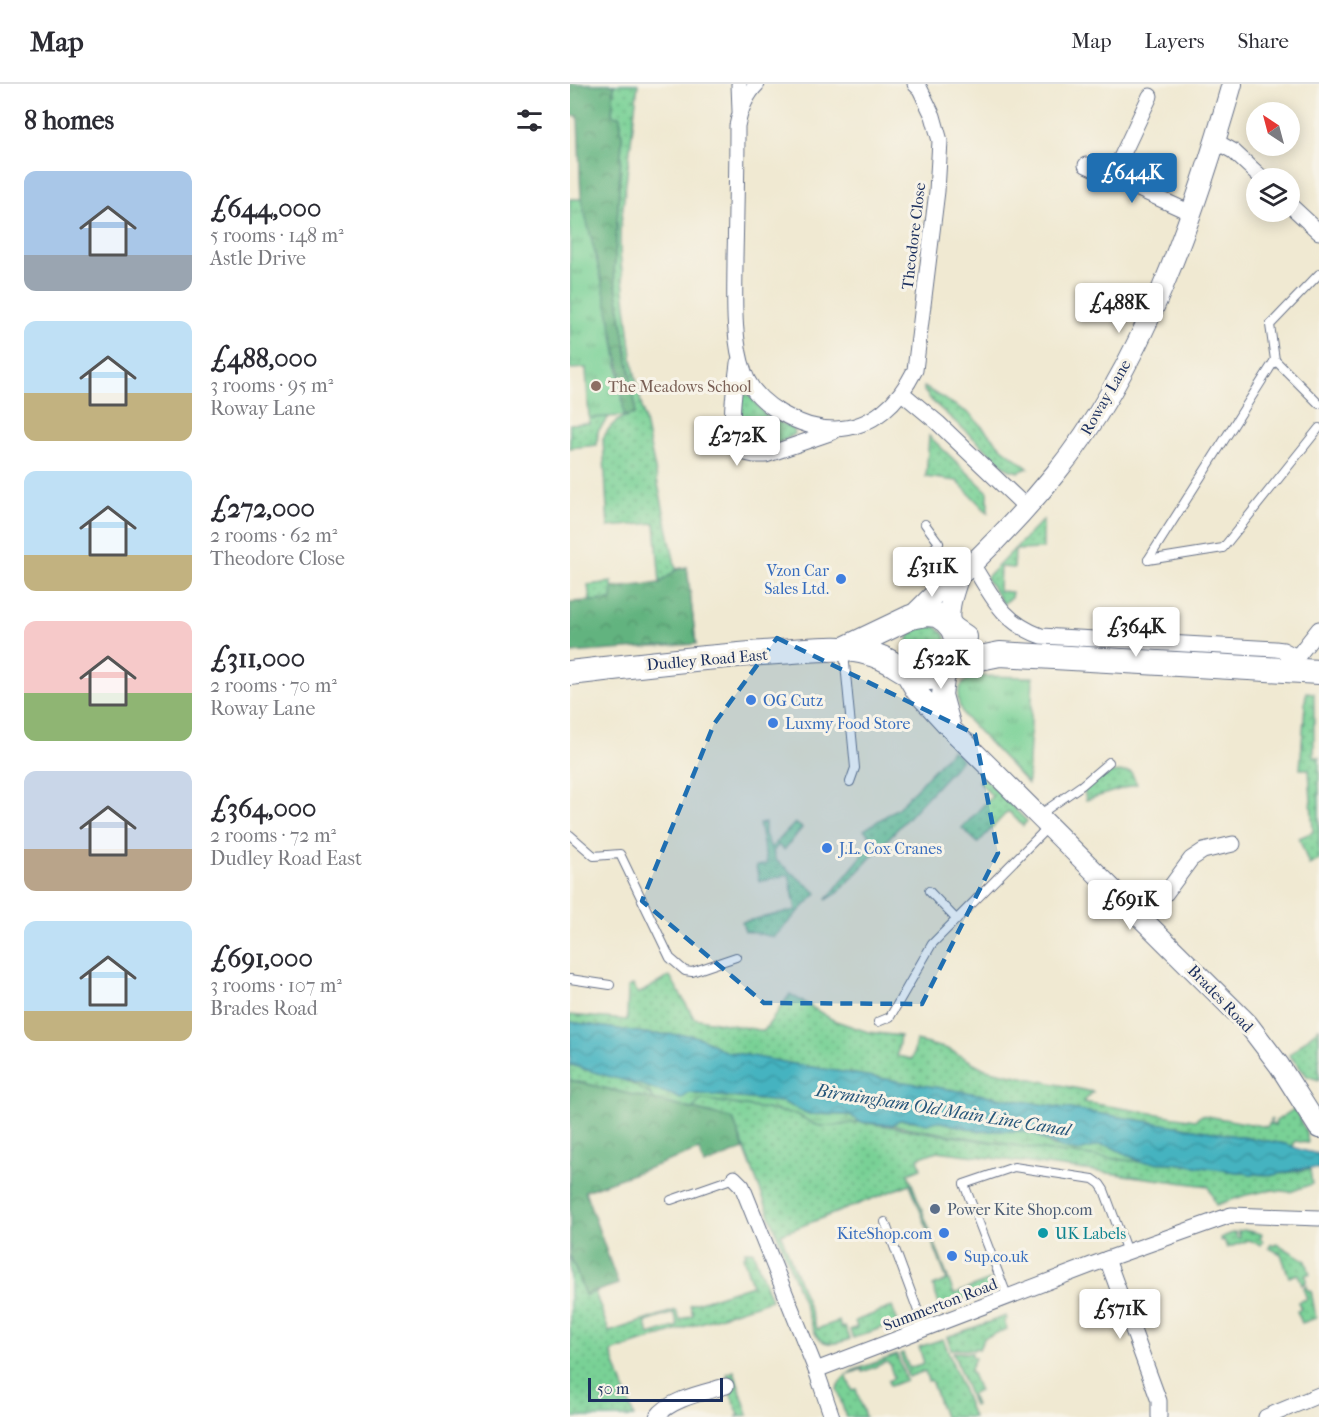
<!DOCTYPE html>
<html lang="en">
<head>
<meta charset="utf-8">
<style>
	:root { --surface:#fff; --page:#f2f2f3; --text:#2b2b33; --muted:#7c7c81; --line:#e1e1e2; --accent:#1f6fb2 }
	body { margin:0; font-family:"IM FELL French Canon",serif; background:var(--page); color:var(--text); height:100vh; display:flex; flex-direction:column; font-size:22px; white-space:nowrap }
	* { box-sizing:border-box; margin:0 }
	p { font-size:20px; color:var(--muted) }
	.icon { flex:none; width:33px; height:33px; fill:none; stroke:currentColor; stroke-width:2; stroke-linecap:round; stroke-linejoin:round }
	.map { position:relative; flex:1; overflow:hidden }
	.panel { display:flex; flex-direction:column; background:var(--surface); width:570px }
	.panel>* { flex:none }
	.needle { width:39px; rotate:324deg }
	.fabs { position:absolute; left:676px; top:18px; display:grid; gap:12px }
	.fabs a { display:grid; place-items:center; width:54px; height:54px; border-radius:50%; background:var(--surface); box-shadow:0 3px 15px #0003; font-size:30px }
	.scale { position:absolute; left:18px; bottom:15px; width:135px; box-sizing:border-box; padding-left:6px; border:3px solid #1b2f5e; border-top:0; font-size:16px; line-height:21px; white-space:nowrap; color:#1b2f5e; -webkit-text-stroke:4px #f7f3e8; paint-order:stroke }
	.price { position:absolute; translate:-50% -51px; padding:0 14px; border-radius:6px; background:#fff; color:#222; font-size:20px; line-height:39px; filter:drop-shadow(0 2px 3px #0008) }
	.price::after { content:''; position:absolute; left:50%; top:36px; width:18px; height:14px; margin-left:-9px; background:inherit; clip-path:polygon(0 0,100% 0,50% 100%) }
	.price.selected { background:var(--accent); color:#fff }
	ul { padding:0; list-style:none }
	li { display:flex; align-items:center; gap:18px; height:150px; padding:0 24px }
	li span { display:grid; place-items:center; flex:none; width:168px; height:120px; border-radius:12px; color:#555 }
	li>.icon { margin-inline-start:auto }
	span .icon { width:72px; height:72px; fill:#fffc; stroke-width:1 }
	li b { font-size:26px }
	h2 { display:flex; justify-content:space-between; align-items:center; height:72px; padding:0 24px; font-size:26px }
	header { display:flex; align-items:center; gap:36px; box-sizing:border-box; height:84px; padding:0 30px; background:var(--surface); border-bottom:2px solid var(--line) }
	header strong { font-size:28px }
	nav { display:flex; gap:33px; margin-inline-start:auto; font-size:21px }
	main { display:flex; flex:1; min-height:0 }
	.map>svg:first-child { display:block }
</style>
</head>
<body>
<header>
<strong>Map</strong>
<nav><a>Map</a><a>Layers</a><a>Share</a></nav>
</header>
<main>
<section class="panel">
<h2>8 homes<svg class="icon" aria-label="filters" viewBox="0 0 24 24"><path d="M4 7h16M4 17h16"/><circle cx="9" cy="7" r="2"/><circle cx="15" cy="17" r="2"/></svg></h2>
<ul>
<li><span style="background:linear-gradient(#a9c7e8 70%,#9aa5b1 0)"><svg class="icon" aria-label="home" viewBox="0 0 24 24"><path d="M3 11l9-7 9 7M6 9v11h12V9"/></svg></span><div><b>£644,000</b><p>5 rooms · 148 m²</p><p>Astle Drive</p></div></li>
<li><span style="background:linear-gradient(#bfe0f5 60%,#c2b280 0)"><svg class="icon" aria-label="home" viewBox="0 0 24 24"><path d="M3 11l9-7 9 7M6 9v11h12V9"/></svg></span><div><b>£488,000</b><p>3 rooms · 95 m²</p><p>Roway Lane</p></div></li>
<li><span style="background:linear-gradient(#bfe0f5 70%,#c2b280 0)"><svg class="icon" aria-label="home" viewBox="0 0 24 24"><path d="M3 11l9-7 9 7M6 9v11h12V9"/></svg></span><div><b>£272,000</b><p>2 rooms · 62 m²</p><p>Theodore Close</p></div></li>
<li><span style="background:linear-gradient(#f6c9c9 60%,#8fb573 0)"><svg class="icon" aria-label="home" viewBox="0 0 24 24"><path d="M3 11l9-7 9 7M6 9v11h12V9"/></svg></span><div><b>£311,000</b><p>2 rooms · 70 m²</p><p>Roway Lane</p></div></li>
<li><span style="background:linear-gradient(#c9d6e8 65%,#b9a48a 0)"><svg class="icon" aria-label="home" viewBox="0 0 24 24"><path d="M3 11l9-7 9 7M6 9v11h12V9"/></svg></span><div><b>£364,000</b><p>2 rooms · 72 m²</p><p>Dudley Road East</p></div></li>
<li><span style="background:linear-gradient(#bfe0f5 75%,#c2b280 0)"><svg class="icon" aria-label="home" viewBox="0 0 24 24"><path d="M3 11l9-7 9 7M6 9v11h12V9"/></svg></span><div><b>£691,000</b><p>3 rooms · 107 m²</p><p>Brades Road</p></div></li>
</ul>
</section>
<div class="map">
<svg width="749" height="1333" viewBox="0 0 749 1333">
	<defs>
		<pattern id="grass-dots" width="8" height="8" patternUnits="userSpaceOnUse" patternTransform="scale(1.5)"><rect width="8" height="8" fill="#79d196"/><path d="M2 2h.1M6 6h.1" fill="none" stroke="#62aa7e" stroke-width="1.8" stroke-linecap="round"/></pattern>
		<pattern id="forest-crowns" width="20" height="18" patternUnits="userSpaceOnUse" patternTransform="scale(1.5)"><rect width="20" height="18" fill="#62b37f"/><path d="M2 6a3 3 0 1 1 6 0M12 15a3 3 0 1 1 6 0" fill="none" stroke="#50926b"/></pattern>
		<pattern id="wetland-marsh" width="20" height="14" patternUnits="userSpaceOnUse" patternTransform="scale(1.5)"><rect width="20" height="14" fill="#79d196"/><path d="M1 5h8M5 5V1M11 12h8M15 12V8" fill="none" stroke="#62aa7e"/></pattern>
		<pattern id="park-tufts" width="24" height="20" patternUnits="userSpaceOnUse" patternTransform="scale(1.5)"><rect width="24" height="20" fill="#79d196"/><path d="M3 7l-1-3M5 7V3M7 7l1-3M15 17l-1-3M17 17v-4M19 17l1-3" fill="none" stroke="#62aa7e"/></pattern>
		<pattern id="water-waves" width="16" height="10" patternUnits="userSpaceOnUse" patternTransform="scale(1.5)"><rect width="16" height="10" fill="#44b3c0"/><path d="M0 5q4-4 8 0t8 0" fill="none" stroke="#38929f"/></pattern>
	</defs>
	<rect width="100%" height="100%" fill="#f7f3e8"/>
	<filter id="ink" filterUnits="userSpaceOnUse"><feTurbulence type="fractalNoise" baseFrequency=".0167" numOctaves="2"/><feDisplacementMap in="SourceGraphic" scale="12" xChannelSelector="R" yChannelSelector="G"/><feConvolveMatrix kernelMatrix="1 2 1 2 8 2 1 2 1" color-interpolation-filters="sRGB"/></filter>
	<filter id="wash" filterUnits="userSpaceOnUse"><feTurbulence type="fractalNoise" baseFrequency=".008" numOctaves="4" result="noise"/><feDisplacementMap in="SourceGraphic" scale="24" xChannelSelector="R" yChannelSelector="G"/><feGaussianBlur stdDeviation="1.35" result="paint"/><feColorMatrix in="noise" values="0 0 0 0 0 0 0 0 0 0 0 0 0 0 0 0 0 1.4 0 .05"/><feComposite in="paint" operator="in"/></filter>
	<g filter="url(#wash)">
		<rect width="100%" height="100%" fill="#f0e9d2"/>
		<g fill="url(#grass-dots)" stroke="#4a807a" stroke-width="1.5" fill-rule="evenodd">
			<path d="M44,0H68L50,148V170L63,281L106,485L117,483L126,560L90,499L85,439L38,443L33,355C39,341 49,333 64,330L65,319L44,189L52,54L50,32H42Z"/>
			<polygon points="354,303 400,330 432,364 458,384 448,388 438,385 362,317 354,307"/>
			<path d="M174,310L180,312L195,331L224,345L225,350C206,362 174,374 169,341C168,332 170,322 171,312Z"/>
			<polygon points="39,333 28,347 27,361 0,364 0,340 19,339 19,334"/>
			<polygon points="359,352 418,408 418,429 387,397 356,393"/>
			<polygon points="473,436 473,465 445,466 444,484 430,483 429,507 442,508 441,514 433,520 416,494"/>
			<polygon points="42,498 43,516 20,517 18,501"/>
			<circle cx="357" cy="561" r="20"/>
			<polygon points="736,608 744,609 744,673 749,673 749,776 739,781 729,754 743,748 739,685 730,685"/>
			<polygon points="382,666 392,675 268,809 256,816 305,756 294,746 328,724"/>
			<polygon points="561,688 567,700 516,716 514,707 534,689"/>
			<polygon points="413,693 457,737 453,742 438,727 408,759 392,744 422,712 408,697"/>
			<polygon points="195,739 195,750 201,764 225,739 232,744 214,766 208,761 203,768 206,776 247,809 204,853 175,847 172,838 226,826 219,791 189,797 186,782 197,780 189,740"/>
			<polygon points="100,892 124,934 194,947 220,910 263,936 298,948 330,952 327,972 342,975 346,957 378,965 415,985 523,1008 513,1018 625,1036 632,1031 697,1043 702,1035 700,1040 705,1041 706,1037 724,1025 736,1047 738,1059 725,1057 723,1063 716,1060 235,982 154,967 135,956 121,951 81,950 0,938 0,931 57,936 58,903 63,901 68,910"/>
			<polygon points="749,944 749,996 737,992 719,971"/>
			<path d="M0,981C21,985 74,998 84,1016L0,996Z"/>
			<path d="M131,1015L226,1030C234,1033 240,1040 247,1041C261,1045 276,1039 290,1038L473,1066L571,1078L604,1079L681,1090L703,1091L740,1085L742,1100L720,1108L702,1106L676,1111L646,1121L638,1102L367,1067L348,1074L351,1084L338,1089L384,1210L420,1196L423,1203L370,1223L363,1202L377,1196L340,1100L211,1150L247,1245L269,1237L271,1244L275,1243L280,1255C265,1261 251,1263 244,1247L163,1035L122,1025Z"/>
			<polygon points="674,1146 692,1150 690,1154 693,1157 691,1161 679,1156 657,1164 654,1156 651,1157 650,1154 665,1148 667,1154 670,1154 668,1147"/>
			<polygon points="706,1159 736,1177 740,1190 736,1190 736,1198 732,1201 728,1190 719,1193 711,1170 699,1164 701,1160 704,1162"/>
			<path d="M175,1167H183L201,1216L41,1268L64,1333H0V1171L15,1211L25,1208L39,1248L106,1226L110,1236L123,1231L120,1221L182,1201L173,1172L176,1171ZM104,1229L108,1242L79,1251L76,1238Z"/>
			<polygon points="737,1201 737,1206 741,1206 746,1234 732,1239 727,1227 731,1225 728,1218 737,1215 733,1204"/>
			<polygon points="322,1223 328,1238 283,1254 280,1246 287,1243 285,1237"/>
			<polygon points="436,1232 437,1235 434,1237 437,1245 414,1254 409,1265 405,1264 404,1266 381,1265 377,1253"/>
			<polygon points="373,1255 376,1262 403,1333 374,1333 361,1296 358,1297 355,1287 338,1293 330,1270 333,1269 339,1284 354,1279 349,1263"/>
			<polygon points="383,1268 402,1269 402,1272 405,1274 400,1285 409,1307 401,1311 405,1321 403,1322"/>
			<path d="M327,1271L336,1296L320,1302L318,1297L324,1294L319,1279L316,1278L293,1288L292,1285L276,1291L282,1306L286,1305L295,1333H276L267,1305C270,1296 275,1292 282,1287Z"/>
			<polygon points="164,1287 178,1331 166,1333 169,1331 160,1308 163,1307 157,1290"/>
		</g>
		<g fill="url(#forest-crowns)" stroke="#3e716e" stroke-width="1.5">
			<polygon points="0,0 44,0 42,31 50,32 52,54 44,189 65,319 65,330 54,332 50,283 31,194 11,115 8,32 0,32"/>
			<polygon points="117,483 126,560 0,569 0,518 42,516 43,504 90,499 106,486"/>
			<polygon points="0,996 163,1035 174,1065 134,1081 129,1066 15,1107 48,1200 15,1211 0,1171"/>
		</g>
		<g fill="url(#wetland-marsh)" stroke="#4a807a" stroke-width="1.5">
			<path d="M56,997L86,1004L111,1015L119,1009L212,1018L239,1030L280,1031L290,1038C276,1039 261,1045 247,1041C240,1040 234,1033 226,1030L132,1015L122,1025L84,1016L80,1009Z"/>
			<path d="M329,1036C342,1036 354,1040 367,1037L451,1047L465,1050L483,1062L509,1067L530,1061L540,1062L571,1078L473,1066L322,1041Z"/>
		</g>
		<g fill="url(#park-tufts)" stroke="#4a807a" stroke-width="1.5">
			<path d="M0,115H11C30,187 48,258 54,332L19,334L16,284L0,285Z"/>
			<path d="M407,592L463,593L458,700L395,633C384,617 385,597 407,592Z"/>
		</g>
		<path fill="url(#water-waves)" stroke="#30718f" stroke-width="1.5" d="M0,938L81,950L121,951L135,956L154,967L235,982L716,1060L731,1066L749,1070V1085L736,1084L703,1091L681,1090L604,1079L571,1078L540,1062L530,1061L509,1067L491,1064L465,1050L451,1047H409L367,1037L357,1040L342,1036H329L322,1041L290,1038L280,1031L239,1030L213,1018L119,1009L111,1015C75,999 36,994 0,980Z"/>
	</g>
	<g filter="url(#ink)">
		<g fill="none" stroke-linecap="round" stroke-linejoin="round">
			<g stroke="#667087" stroke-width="10">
				<g id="service">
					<polyline points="705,276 700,241 749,190"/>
					<polyline points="360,470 388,490"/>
					<polyline points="578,476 705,276 749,320"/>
					<polyline points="578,476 653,464 749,344"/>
					<polyline points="348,481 369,459 355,440"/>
					<polyline points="274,569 285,684 280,698"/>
					<polyline points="469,731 512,701 539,678"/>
					<polyline points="0,751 24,772 50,770 100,874 115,887 122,888 166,873"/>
					<polyline points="359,807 387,836"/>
					<polyline points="0,895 40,901"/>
					<polyline points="308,938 320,933 362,860 479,742"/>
					<polyline points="101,1116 164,1094"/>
					<polyline points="315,1138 355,1246"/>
					<polyline points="438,1214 394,1100 444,1083 523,1095 530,1100 534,1106 557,1168"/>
				</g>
			</g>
			<g stroke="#667087" stroke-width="17">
				<g id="minor">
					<polyline points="169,0 170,27"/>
					<path d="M187,0C176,11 170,27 167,42C167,86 166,130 165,174C165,210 162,254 174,288C185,321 231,345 265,345C303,344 329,318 345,286L367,107L370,57L363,32L350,5L345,0"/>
					<polyline points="645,57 663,67 692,94"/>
					<polyline points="516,81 621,129"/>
					<polyline points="542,93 580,12"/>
					<polyline points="720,121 749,148"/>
					<path d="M168,279C165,310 154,342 175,369L184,371H196L263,348"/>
					<polyline points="332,309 368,339 456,423"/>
					<path d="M402,480C423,513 432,538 471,552L705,565L713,566L727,573"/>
					<polyline points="725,582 727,573 749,545"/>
					<polyline points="572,833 596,809 621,775 633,767 663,760"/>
					<polyline points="164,1094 172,1102 246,1286 537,1175 661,1131 749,1134"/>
					<polyline points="537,1175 589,1317 589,1333"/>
					<polyline points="246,1286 262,1333"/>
					<path d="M87,1333C99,1315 136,1308 156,1302"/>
					<polyline points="696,1333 749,1311"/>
				</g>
			</g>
			<g stroke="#667087" stroke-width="22">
				<g id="tertiary">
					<path d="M341,533C350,525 358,516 367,508C378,499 390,492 399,483C429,454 459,422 485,390C572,284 625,130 662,0"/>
					<path d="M380,541C377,523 384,508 389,491"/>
					<polyline points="333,585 346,607 382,646 677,939 709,981 749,1044"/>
					<polyline points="375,588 372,611 380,640"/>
				</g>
			</g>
			<g stroke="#667087" stroke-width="26">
				<g id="primary">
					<polyline points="274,565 341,533 357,530 367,531 376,537 383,545 395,553"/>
					<polyline points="379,584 395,577 430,570 749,588"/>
					<path d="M0,589C69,581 139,572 208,568C229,567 251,564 272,565C284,565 300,569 312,574C329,581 345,599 365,593C387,586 391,564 383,545"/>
				</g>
			</g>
			<use href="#service" stroke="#fff" stroke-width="8"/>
			<use href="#minor" stroke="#fff" stroke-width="15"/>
			<use href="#tertiary" stroke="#fff" stroke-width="20"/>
			<use href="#primary" stroke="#fff" stroke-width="24"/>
		</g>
	</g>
	<path fill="#1f6fb2" fill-opacity="0.2" stroke="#1f6fb2" stroke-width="4.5" stroke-dasharray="12 8" stroke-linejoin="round" d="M207,554L405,650L428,769L352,920L194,919L72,817L144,640Z"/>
	<circle fill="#8d6e63" stroke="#f7f3e8" stroke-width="2" cx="26" cy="302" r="6"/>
	<g fill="#3f7fe0" stroke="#f7f3e8" stroke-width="2">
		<circle cx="271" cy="495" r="6"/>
		<circle cx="181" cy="616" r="6"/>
		<circle cx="203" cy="639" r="6"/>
		<circle cx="257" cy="764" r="6"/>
		<circle cx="374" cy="1149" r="6"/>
		<circle cx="382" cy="1172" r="6"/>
	</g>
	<circle fill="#5c6f8a" stroke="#f7f3e8" stroke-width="2" cx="365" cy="1125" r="6"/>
	<circle fill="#0f9aa8" stroke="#f7f3e8" stroke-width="2" cx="473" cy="1149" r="6"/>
	<g text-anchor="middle" stroke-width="6" stroke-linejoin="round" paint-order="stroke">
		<g font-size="16" fill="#1b2f5e" stroke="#f7f3e8">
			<text transform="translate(343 152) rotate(-83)" y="6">Theodore Close</text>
			<text transform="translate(535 313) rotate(-60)" y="6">Roway Lane</text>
			<text transform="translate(137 575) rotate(-5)" y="6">Dudley Road East</text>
			<text transform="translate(651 914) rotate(46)" y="6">Brades Road</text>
			<text transform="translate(370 1220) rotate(-21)" y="6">Summerton Road</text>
		</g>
		<g font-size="16" fill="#785e54" stroke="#f7f3e8" text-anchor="start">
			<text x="38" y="308">The Meadows School</text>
		</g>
		<g font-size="16" fill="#366cbe" stroke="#f7f3e8" text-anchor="start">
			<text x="259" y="492" text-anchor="end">Vzon Car<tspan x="259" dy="18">Sales Ltd.</tspan></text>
			<text x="193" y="622">OG Cutz</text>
			<text x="215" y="645">Luxmy Food Store</text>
			<text x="269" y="770">J.L. Cox Cranes</text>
			<text x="362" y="1155" text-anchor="end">KiteShop.com</text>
			<text x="394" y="1178">Sup.co.uk</text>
		</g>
		<g font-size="16" fill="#4e5e75" stroke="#f7f3e8" text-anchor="start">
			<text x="377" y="1131">Power Kite Shop.com</text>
		</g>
		<g font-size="16" fill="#0d838f" stroke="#f7f3e8" text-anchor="start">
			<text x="485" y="1155">UK Labels</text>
		</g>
		<g font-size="18" font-style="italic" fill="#27577b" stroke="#f7f3e8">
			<text transform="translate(373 1026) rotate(9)" y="6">Birmingham Old Main Line Canal</text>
		</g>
	</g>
</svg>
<div class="fabs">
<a><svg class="needle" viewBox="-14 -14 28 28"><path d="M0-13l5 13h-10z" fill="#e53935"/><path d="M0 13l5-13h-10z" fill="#7c7c81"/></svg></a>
<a><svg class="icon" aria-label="layers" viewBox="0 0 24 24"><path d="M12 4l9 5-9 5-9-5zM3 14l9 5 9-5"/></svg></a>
</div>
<div class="scale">50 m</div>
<b class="price selected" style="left:562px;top:120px">£644K</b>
<b class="price" style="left:549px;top:250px">£488K</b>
<b class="price" style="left:167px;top:383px">£272K</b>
<b class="price" style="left:362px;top:514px">£311K</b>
<b class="price" style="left:566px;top:574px">£364K</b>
<b class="price" style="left:371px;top:606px">£522K</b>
<b class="price" style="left:560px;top:847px">£691K</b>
<b class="price" style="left:550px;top:1256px">£571K</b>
</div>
</main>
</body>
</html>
